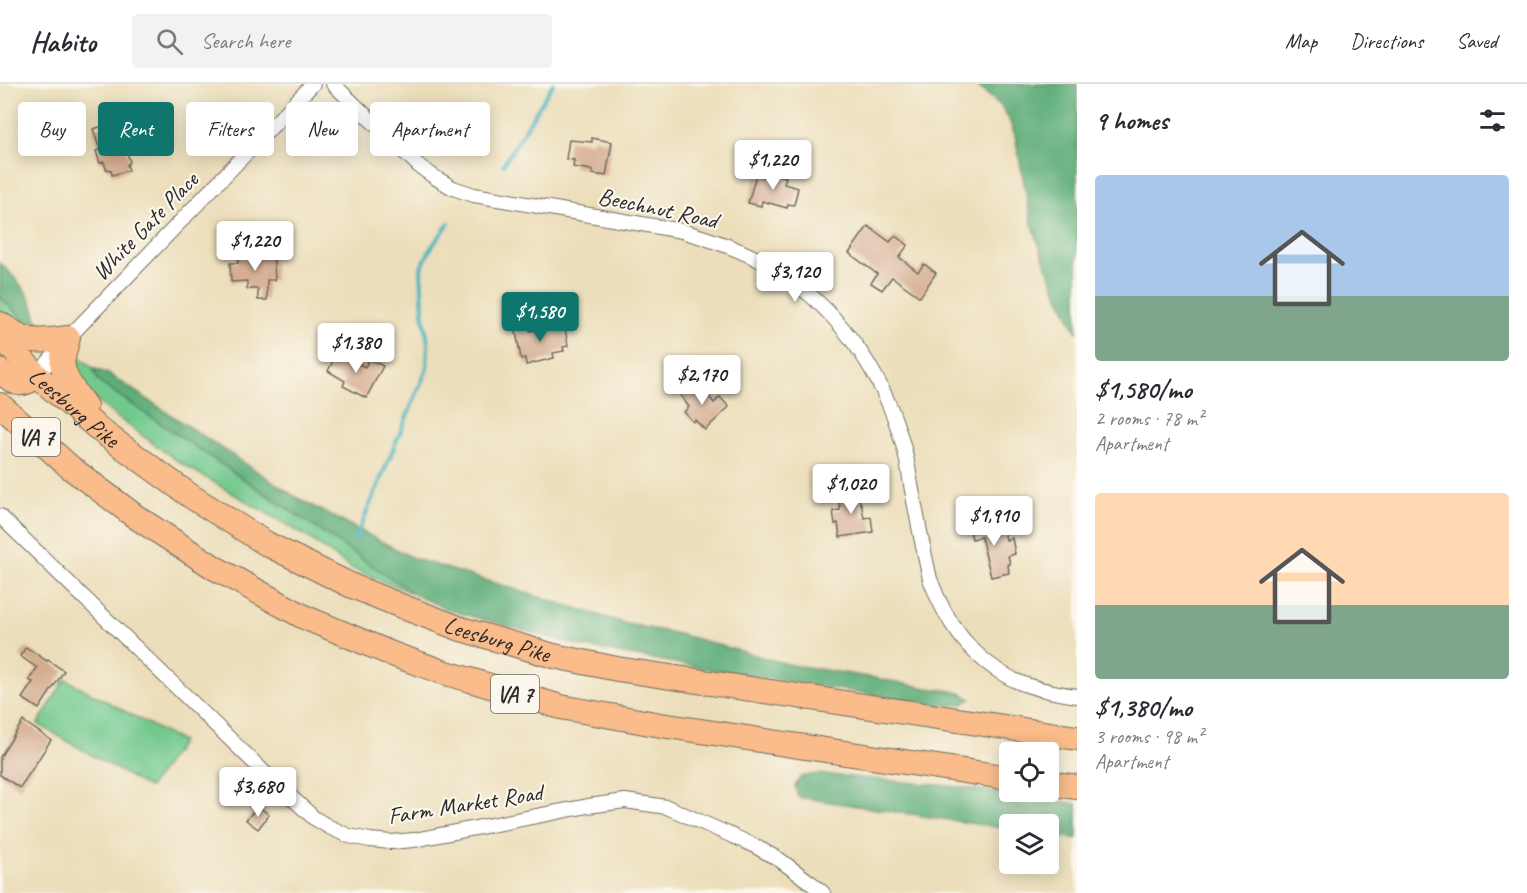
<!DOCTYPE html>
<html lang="en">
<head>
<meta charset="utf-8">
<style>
	:root { --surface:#fff; --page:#f2f2f3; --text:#2b2b33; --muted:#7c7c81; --line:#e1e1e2; --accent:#0f766e }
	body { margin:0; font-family:Caveat,sans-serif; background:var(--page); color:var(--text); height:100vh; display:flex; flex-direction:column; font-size:22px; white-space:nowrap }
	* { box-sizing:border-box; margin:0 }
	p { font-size:20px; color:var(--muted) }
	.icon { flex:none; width:33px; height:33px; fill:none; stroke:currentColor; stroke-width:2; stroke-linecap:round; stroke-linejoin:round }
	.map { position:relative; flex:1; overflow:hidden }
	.sheet { display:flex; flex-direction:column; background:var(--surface); width:450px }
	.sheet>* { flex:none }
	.guide { position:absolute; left:18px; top:18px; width:570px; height:54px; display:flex; gap:12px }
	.tools { position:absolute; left:999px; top:658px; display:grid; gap:12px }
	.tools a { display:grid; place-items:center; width:60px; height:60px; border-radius:6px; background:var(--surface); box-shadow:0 3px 15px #0003; font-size:30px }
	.price { position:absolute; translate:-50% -51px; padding:0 14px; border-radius:6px; background:#fff; color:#222; font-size:20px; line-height:39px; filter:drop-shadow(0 2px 3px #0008) }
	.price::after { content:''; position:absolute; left:50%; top:36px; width:18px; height:14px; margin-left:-9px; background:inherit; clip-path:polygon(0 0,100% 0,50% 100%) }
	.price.current { background:var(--accent); color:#fff }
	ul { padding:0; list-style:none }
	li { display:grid; align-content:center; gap:12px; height:318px; padding:0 18px }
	li span { display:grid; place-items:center; height:186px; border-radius:6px; color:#555 }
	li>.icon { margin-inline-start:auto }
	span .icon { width:108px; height:108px; fill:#fffc; stroke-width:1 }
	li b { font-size:26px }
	h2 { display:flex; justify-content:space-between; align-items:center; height:72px; padding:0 18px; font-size:26px }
	.chip { padding:0 21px; border-radius:6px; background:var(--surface); box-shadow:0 3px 15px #0003; font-size:21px; line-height:54px }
	.chip.current { background:var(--accent); color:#fff }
	header { display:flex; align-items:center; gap:36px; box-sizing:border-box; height:84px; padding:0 30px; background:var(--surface); border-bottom:2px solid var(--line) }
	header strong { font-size:28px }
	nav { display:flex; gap:33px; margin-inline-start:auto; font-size:21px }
	.search { width:420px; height:54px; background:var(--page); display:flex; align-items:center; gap:15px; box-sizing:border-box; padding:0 21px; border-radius:6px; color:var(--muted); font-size:22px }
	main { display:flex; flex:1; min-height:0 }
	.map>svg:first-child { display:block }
</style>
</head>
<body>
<header>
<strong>Habito</strong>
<div class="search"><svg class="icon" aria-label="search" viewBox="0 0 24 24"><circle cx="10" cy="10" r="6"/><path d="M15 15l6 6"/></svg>Search here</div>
<nav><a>Map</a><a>Directions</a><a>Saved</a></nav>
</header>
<main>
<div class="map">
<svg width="1077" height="809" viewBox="0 0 1077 809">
	<rect width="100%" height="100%" fill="#fbf7ec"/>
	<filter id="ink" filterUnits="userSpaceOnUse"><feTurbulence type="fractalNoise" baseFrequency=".0167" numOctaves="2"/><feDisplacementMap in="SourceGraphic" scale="12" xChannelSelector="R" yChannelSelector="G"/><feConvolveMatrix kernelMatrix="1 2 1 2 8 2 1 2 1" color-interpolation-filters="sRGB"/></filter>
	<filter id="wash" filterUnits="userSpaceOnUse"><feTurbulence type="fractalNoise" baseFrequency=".008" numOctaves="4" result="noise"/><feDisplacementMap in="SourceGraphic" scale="24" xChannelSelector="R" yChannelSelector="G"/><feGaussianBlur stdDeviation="1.35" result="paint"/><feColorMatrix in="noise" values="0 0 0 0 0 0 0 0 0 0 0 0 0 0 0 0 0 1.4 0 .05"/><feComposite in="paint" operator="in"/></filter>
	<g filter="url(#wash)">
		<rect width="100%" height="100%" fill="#ecdeba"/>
		<g fill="#72c98e" stroke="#4e7a5c" stroke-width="1.5">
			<polygon points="0,213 27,239 37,236 50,247 40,250 0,229"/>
			<polygon points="73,267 93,284 99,298 416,511 351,484 306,452 179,378 110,328 76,298"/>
			<polygon points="65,595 182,658 149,704 38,640"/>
		</g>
		<g fill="#5dad79" stroke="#446c52" stroke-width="1.5">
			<polygon points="975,0 1077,0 1077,249 1057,208 1043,173 1031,136 1015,51 1008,33 1001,22"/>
			<path d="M0,179C18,197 32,210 37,236L28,239L0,213Z"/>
			<polygon points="93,284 110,291 299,415 413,474 627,540 679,550 787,580 875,594 926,604 953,607 963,610 971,615 963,620 947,622 708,585 585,563 449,526 416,511 99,298"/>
			<polygon points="818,690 960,703 1077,720 1077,755 1049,751 1048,741 1010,741 1009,745 798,713 795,702 801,693"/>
		</g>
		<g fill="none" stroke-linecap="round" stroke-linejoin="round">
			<g stroke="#45b3bf" stroke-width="4">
				<polyline points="503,81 553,0"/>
				<polyline points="355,456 427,285 428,259 423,227 421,184 431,164 449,139"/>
			</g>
		</g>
		<g id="blocks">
			<g fill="#d5ac90">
				<polygon points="128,35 132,49 122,52 130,78 127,81 129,86 112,91 111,86 106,85 104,78 100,79 96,67 100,66 93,45"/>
				<polygon points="592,54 612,58 606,92 592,90 592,86 573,83 574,76 566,75 569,56 592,58"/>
				<polygon points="765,88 786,93 784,100 798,104 794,121 788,120 787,124 762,117 761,122 748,119 756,91 764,93"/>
				<polygon points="868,142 890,158 895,152 908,161 899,173 918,188 924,180 936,189 920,213 892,193 882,206 871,199 877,190 849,169"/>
				<polygon points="259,166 273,166 275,196 267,196 267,216 258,216 258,205 247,205 247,197 231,198 230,179 238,179 238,175 259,174"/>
				<polygon points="529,239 530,247 548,244 548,246 565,244 568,262 563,263 564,267 553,269 554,274 526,281 525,274 521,275 515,242"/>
				<polygon points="337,269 365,283 369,275 383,282 366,314 343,302 345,297 328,287"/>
				<polygon points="691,297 696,303 698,301 704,306 714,319 720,313 729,323 705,346 695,336 693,338 684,328 689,323 678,308"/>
				<polygon points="856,404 857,412 859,412 860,419 861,419 864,434 871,433 873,448 840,453 838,439 835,440 833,427 840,426 838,406"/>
				<polygon points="990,437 991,444 1003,442 1006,456 1012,454 1015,470 1008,472 1010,480 1008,480 1009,489 991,493 981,453 972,455 969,442"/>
				<polygon points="26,563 47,577 48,576 64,587 39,625 22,614 33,598 29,596 37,584 20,572"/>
				<polygon points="23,637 51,656 20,704 0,691 0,673"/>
				<polygon points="258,722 269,731 258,745 246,736"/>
			</g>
		</g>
	</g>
	<g filter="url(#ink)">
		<use href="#blocks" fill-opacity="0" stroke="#6f6a5d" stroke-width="1.5"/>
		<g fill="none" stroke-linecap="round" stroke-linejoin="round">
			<g stroke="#6f6a5d" stroke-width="16">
				<g id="street">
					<path d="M333,0L419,82L436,94L453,104L474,111L682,147C710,155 737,164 763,178C833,217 882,284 903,361C907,374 909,388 911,401C917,433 923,464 930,495C946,539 971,574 1014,596C1033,605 1056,609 1077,612"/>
					<polyline points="37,292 68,254 313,0"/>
					<polyline points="0,432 266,690 314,734 329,743 349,752 370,756 391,758 414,756 588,722 625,717 667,723 753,761 780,776 811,799 823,809"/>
				</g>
			</g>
			<g stroke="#6f6a5d" stroke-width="26">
				<g id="highway">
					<path d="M0,240C29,260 34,258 68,254C66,263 61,274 63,283C65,297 77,311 85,322"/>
					<path id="s1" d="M0,251L37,292L101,347L192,413L267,460L352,502L406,524L461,545L554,572L617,585L1077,654"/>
					<path d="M0,287C14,300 21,304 37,292"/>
					<polyline points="0,321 71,384 136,433 215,484 304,533 392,570 443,588 561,623 661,641 1010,694"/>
					<polyline points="1048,699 1077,703"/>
				</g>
			</g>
			<use href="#street" stroke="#fff" stroke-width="14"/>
			<use href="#highway" stroke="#f9bc8a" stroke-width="24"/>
		</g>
	</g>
	<g text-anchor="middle" stroke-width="4.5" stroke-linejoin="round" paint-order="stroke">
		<g fill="#fbf7ec" stroke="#696865" stroke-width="1.5">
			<rect x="12" y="334" width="48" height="38" rx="4.5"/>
			<rect x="491" y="591" width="48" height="38" rx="4.5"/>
		</g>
		<g font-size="22" font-weight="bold" fill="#2b2b2b">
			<text x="36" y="361">VA 7</text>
			<text x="515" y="618">VA 7</text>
		</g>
		<g font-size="24" fill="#2b2b2b" stroke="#fbf7ec">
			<text transform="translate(658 124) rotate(12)" y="8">Beechnut Road</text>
			<text transform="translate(145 142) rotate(-46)" y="8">White Gate Place</text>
			<text dy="8" stroke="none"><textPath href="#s1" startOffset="104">Leesburg Pike</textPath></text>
			<text dy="8" stroke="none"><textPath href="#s1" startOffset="590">Leesburg Pike</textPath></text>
			<text transform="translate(465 720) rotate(-9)" y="8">Farm Market Road</text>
		</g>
	</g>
</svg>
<div class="tools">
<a><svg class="icon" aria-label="locate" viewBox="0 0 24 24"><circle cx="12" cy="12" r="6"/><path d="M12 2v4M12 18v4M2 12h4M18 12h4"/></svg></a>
<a><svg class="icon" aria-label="layers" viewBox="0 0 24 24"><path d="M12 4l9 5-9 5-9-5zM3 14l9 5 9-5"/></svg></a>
</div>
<b class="price" style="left:773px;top:107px">$1,220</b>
<b class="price" style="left:255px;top:188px">$1,220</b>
<b class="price" style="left:795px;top:219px">$3,120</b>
<b class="price current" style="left:540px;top:259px">$1,580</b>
<b class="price" style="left:356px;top:290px">$1,380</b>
<b class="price" style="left:702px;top:322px">$2,170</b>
<b class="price" style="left:851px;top:431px">$1,020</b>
<b class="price" style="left:994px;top:463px">$1,910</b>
<b class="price" style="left:258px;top:734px">$3,680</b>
<div class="guide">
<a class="chip">Buy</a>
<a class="chip current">Rent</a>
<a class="chip">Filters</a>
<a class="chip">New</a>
<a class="chip">Apartment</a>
</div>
</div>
<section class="sheet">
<h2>9 homes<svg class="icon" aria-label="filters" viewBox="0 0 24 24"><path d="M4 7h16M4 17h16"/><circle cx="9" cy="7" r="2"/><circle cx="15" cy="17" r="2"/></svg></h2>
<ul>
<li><span style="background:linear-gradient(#a9c7e8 65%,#7fa58c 0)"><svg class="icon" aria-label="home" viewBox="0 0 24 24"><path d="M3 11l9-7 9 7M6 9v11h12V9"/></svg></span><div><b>$1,580/mo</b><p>2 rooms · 78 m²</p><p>Apartment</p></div></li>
<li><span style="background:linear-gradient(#ffd9b3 60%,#7fa58c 0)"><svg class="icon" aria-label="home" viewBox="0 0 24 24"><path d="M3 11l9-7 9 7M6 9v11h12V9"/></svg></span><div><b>$1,380/mo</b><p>3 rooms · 98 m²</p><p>Apartment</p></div></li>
</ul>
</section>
</main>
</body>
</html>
